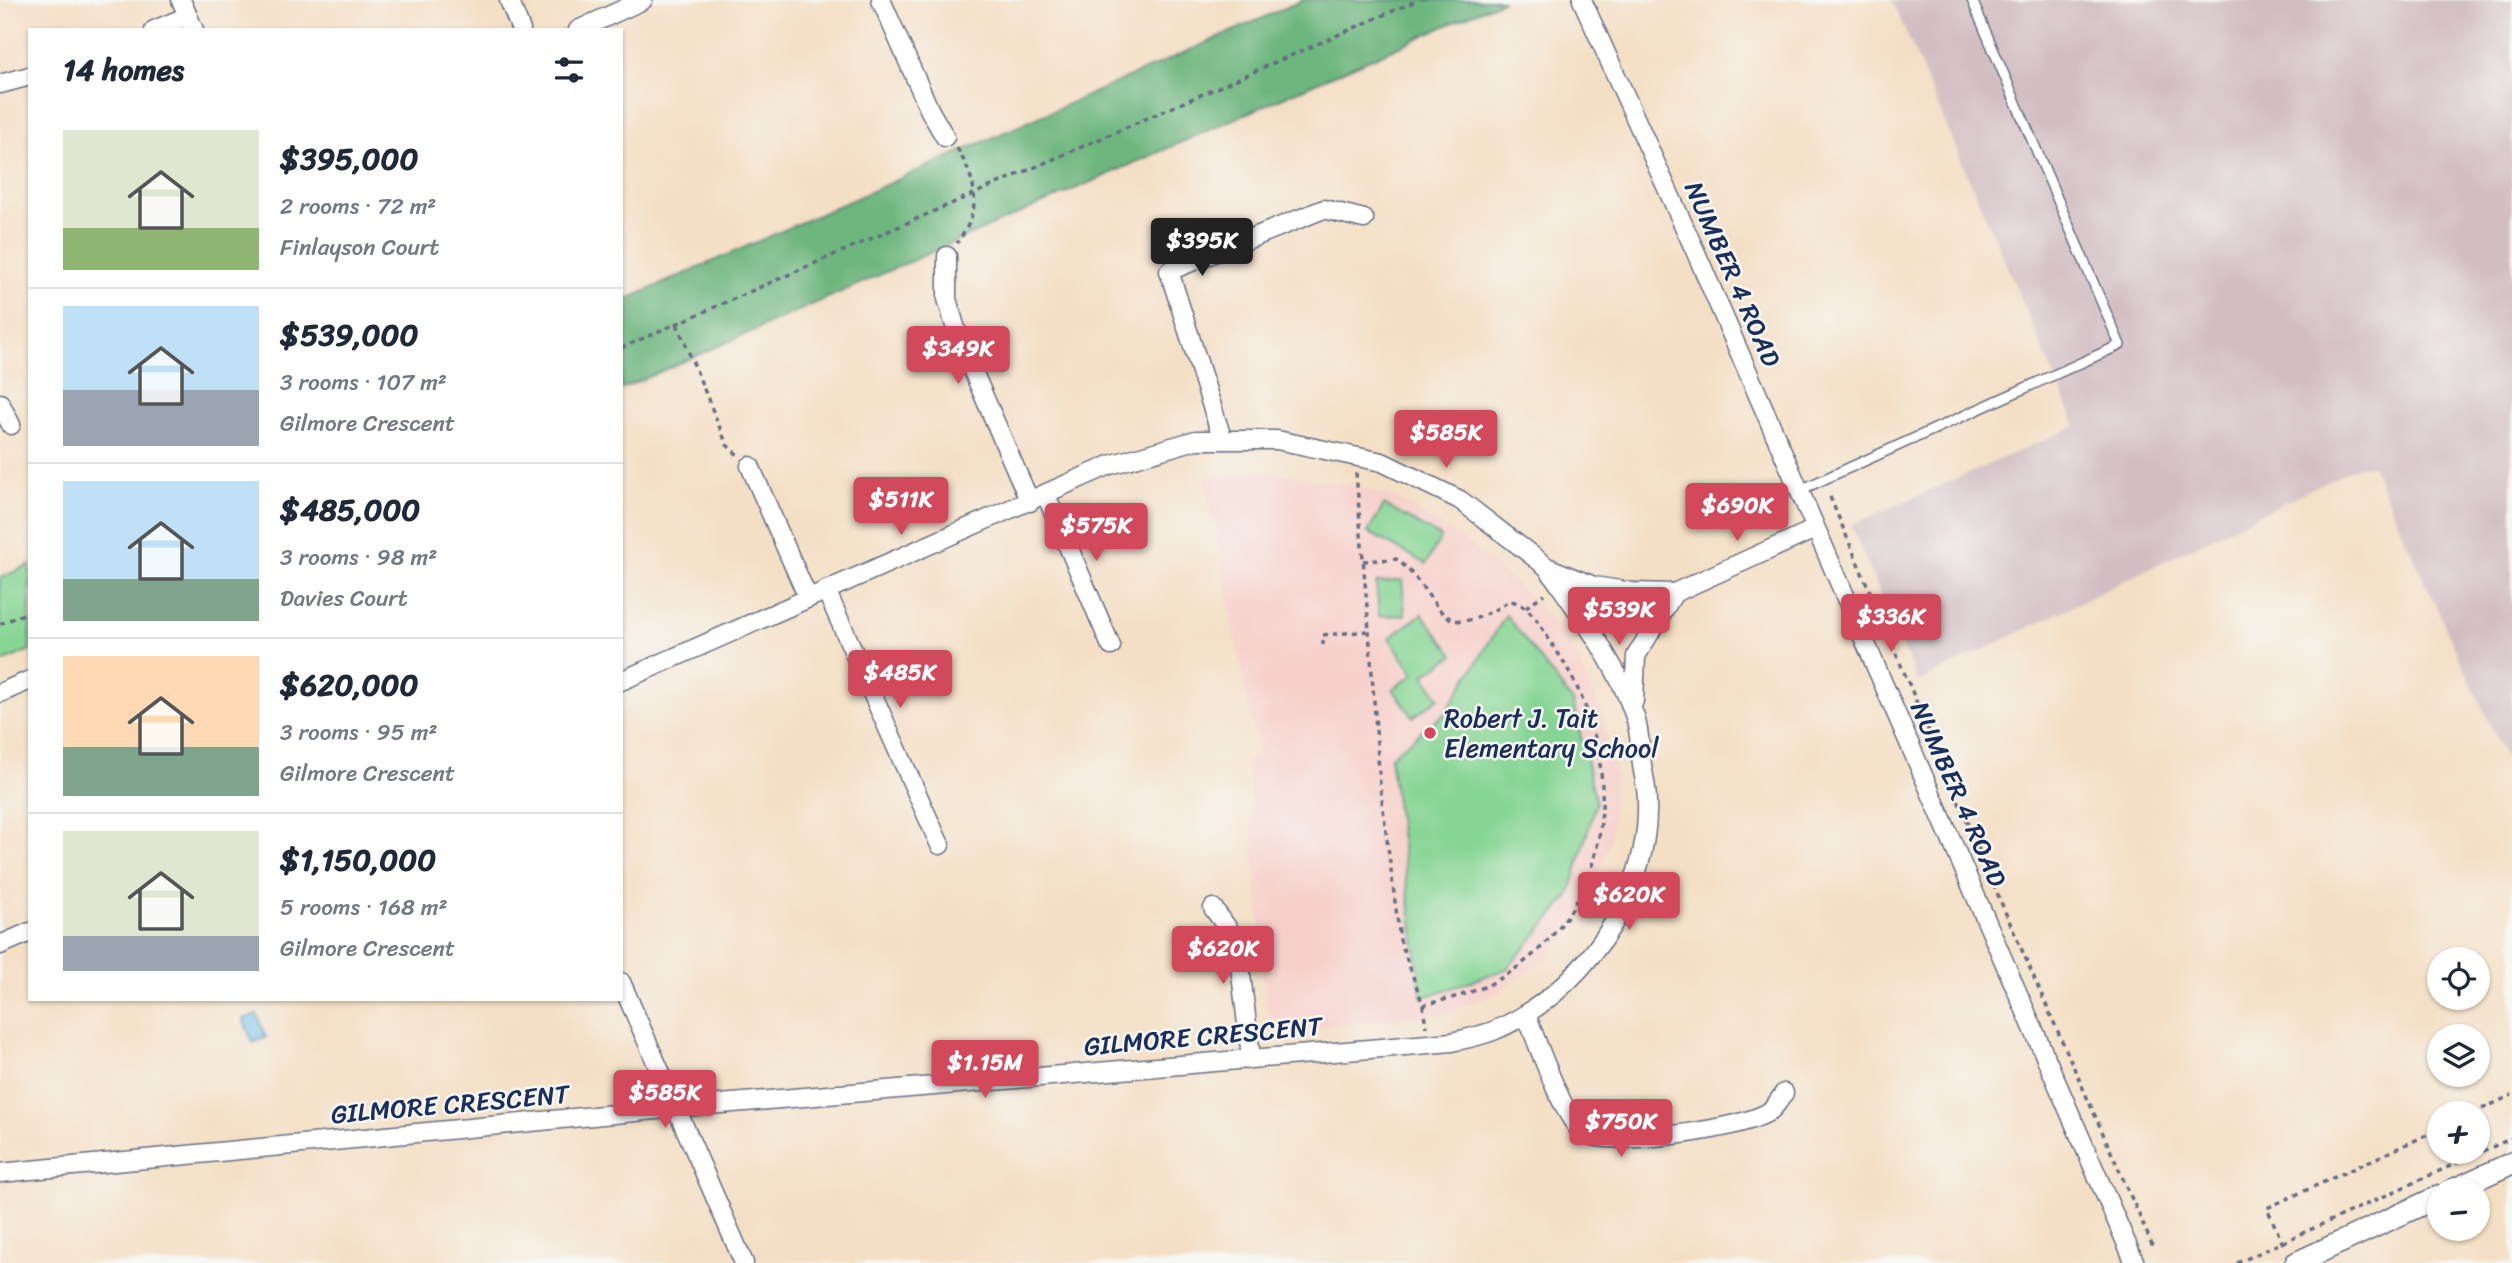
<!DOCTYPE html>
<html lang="en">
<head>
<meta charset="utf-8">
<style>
	:root { --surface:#fff; --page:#f2f2f3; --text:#1f2937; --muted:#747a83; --line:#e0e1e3; --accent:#d1495b }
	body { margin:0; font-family:Sriracha,sans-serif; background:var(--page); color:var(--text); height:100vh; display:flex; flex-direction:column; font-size:26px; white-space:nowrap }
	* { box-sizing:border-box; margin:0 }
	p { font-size:23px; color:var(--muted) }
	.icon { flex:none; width:38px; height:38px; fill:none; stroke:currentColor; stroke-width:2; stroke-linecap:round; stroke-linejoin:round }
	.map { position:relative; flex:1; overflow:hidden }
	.drawer { position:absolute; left:28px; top:28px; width:595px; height:973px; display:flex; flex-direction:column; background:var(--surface); border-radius:0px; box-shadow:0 2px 5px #0004 }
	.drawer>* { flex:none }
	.controls { position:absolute; left:2427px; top:947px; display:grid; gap:14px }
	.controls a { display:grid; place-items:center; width:63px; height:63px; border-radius:50%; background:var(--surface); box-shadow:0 2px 5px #0004; font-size:35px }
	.price { position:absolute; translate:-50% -60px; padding:0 16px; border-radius:7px; background:var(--accent); color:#fff; font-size:23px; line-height:46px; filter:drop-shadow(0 2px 4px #0008) }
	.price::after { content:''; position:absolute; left:50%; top:42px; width:21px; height:16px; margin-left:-10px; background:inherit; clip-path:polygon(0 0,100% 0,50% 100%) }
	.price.selected { background:#222; color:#fff }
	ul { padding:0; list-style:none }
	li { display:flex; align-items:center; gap:21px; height:175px; padding:0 35px }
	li+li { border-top:2px solid var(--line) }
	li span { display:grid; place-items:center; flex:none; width:196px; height:140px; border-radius:0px; color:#555 }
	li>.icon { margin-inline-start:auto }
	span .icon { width:84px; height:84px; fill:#fffc; stroke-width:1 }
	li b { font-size:30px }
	h2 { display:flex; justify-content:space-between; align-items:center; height:84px; padding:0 35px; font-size:30px }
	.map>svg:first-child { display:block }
</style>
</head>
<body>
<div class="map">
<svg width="2512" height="1263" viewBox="0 0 2512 1263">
	<rect width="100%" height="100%" fill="#f6f6f2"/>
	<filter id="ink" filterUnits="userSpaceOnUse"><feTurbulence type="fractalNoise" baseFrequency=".0143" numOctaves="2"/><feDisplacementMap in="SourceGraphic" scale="14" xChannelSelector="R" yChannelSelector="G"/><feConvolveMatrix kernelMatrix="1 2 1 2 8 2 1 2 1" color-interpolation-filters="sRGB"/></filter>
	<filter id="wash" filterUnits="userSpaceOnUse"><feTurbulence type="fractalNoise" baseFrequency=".00686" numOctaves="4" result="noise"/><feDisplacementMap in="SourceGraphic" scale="28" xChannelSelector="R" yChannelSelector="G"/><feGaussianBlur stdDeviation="1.57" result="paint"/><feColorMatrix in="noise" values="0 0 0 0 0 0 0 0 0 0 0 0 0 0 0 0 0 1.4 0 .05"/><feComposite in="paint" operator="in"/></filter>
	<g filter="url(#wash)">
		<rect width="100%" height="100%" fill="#f4dfc4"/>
		<polygon fill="#f7d0cb" points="1258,470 1349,484 1394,497 1461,537 1531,597 1572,645 1601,711 1616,777 1610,843 1589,904 1548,957 1494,996 1440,1015 1295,1029 1266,1011 1247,759 1258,755 1205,478"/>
		<polygon fill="#d2bec2" points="1892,0 2512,0 2512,773 2372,466 2358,466 1918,682 1851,525 2076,426"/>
		<g fill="#87d594" stroke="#518279" stroke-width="2">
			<polygon points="1384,505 1441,537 1426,564 1368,532"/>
			<polygon points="30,565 30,650 0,663 0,578"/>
			<polygon points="1402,580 1405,615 1379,616 1376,583"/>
			<polygon points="1422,614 1454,655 1424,675 1439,698 1413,717 1393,689 1414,674 1389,638"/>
			<polygon points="1506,615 1573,702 1596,803 1569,896 1507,969 1422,998 1390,757 1446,712"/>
		</g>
		<polygon fill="#6db67e" stroke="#44726e" stroke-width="2" points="1303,0 1504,0 621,389 621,302"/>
		<polygon fill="#69bce5" stroke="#4276a2" stroke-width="2" points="257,1014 266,1038 253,1043 243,1019"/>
	</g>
	<g filter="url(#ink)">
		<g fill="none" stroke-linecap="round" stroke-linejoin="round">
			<g stroke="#676d82" stroke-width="12">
				<polyline id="service" points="1798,491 2120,345 1972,0"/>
			</g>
			<g stroke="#676d82" stroke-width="21">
				<g id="minor">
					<polyline points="181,0 194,30"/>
					<polyline points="509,0 521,30"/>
					<polyline points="881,0 930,111 945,137"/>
					<polyline points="1582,0 1697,255 2135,1263"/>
					<polyline points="154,30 188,16"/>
					<polyline points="578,30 643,0"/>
					<polyline points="0,84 30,76"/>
					<polyline points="947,256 947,299 959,339 1030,502"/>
					<polyline points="0,403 11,425"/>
					<polyline points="1222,438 1169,271 1324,209 1364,219"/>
					<polyline points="750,466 808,598"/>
					<polyline points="1046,495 1111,646"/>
					<polyline points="826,590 940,845"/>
					<polyline points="621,681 1110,465 1196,440 1277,440 1382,462 1460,500 1547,567 1594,586 1632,592 1674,593 1815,529"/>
					<polyline points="0,693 30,680"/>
					<polyline points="1634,701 1636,656 1674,593"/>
					<polyline points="1213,908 1237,941 1251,1057"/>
					<polyline points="0,945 30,932"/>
					<polyline points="621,982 744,1263"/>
					<path d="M1526,1014C1536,1039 1564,1121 1584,1133C1610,1148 1749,1129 1771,1110C1776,1106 1780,1098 1784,1093"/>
					<path d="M0,1173L697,1106L1452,1042C1465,1039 1480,1036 1493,1031C1579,996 1651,896 1647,801C1647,789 1644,777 1642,765C1640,749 1640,732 1635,717C1617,662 1580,615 1547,567"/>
				</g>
			</g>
			<g stroke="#676d82" stroke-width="24">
				<g id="tertiary">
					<polyline points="2453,1190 2512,1163"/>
					<polyline points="2296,1263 2440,1196"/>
				</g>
			</g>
			<g stroke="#676d82" stroke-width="3.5" stroke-dasharray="5 5" stroke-linecap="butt">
				<path d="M957,148C977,183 983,208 957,243"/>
				<polyline points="677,324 727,445 738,455"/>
				<polyline points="621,348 1418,0"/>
				<polyline points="1830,497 2006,914 2154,1249"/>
				<path d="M1363,561L1396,559C1445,597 1433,650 1509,601C1531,603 1541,628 1552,644C1630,755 1622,911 1494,982C1472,994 1447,999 1423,1005L1400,940L1380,785L1369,631"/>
				<polyline points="1526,607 1544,594"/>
				<polyline points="0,624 30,611"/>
				<polyline points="1323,645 1323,635 1369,631 1356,473"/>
				<polyline points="1423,1005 1426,1027"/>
				<polyline points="2473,1113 2512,1095"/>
				<polyline points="2283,1244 2267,1208 2440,1129"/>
				<polyline points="2237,1263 2512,1138"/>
			</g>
			<use href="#service" stroke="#fff" stroke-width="9"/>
			<use href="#minor" stroke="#fff" stroke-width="18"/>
			<use href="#tertiary" stroke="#fff" stroke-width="21"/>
		</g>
	</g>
	<circle fill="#d1495b" stroke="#f6f6f2" stroke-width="2.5" cx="1430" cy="733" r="7"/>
	<g text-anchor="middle" stroke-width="5" stroke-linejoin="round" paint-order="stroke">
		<g font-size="26" fill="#1b2f5e" stroke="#f6f6f2">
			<text transform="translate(1733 274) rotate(66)" y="9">NUMBER 4 ROAD</text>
			<text transform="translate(1959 794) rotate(66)" y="9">NUMBER 4 ROAD</text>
			<text transform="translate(1203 1036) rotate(-5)" y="9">GILMORE CRESCENT</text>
			<text transform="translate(450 1104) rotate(-5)" y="9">GILMORE CRESCENT</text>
		</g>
		<g font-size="26" fill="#1b2f5e" stroke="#f6f6f2" text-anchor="start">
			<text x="1444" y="727">Robert J. Tait<tspan x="1444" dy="30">Elementary School</tspan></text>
		</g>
	</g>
</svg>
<div class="controls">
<a><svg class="icon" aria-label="locate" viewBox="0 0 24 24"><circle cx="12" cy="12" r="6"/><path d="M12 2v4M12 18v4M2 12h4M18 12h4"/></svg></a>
<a><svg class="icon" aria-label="layers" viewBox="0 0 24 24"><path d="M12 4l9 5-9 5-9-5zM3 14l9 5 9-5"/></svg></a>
<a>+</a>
<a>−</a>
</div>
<b class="price selected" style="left:1202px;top:278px">$395K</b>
<b class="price" style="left:958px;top:386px">$349K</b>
<b class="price" style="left:1446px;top:470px">$585K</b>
<b class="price" style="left:901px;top:537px">$511K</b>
<b class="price" style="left:1737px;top:543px">$690K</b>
<b class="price" style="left:1096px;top:563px">$575K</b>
<b class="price" style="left:1619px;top:647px">$539K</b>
<b class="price" style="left:1891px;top:654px">$336K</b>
<b class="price" style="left:900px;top:710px">$485K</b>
<b class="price" style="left:1629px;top:932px">$620K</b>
<b class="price" style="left:1223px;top:986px">$620K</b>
<b class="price" style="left:985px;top:1100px">$1.15M</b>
<b class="price" style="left:665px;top:1130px">$585K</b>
<b class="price" style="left:1621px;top:1159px">$750K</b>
<section class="drawer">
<h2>14 homes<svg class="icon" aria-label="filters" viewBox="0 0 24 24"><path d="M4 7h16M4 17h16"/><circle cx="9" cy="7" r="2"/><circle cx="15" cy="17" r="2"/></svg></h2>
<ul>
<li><span style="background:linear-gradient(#dfe7d0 70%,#8fb573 0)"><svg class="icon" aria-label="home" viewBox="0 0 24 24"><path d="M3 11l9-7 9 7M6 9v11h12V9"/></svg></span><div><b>$395,000</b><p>2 rooms · 72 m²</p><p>Finlayson Court</p></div></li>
<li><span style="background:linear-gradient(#bfe0f5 60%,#9aa5b1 0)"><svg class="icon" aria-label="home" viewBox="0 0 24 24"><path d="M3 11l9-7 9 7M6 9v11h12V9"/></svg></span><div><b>$539,000</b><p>3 rooms · 107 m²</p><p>Gilmore Crescent</p></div></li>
<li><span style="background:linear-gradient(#bfe0f5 70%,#7fa58c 0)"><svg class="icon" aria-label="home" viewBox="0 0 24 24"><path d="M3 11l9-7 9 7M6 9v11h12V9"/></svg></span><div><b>$485,000</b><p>3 rooms · 98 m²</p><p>Davies Court</p></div></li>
<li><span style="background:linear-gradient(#ffd9b3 65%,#7fa58c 0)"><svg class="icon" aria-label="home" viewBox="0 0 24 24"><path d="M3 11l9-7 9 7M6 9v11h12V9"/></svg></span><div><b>$620,000</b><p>3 rooms · 95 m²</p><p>Gilmore Crescent</p></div></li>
<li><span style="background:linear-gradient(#dfe7d0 75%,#9aa5b1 0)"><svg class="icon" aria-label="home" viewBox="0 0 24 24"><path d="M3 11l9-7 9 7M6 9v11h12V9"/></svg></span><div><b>$1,150,000</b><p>5 rooms · 168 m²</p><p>Gilmore Crescent</p></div></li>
</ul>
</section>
</div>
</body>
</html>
